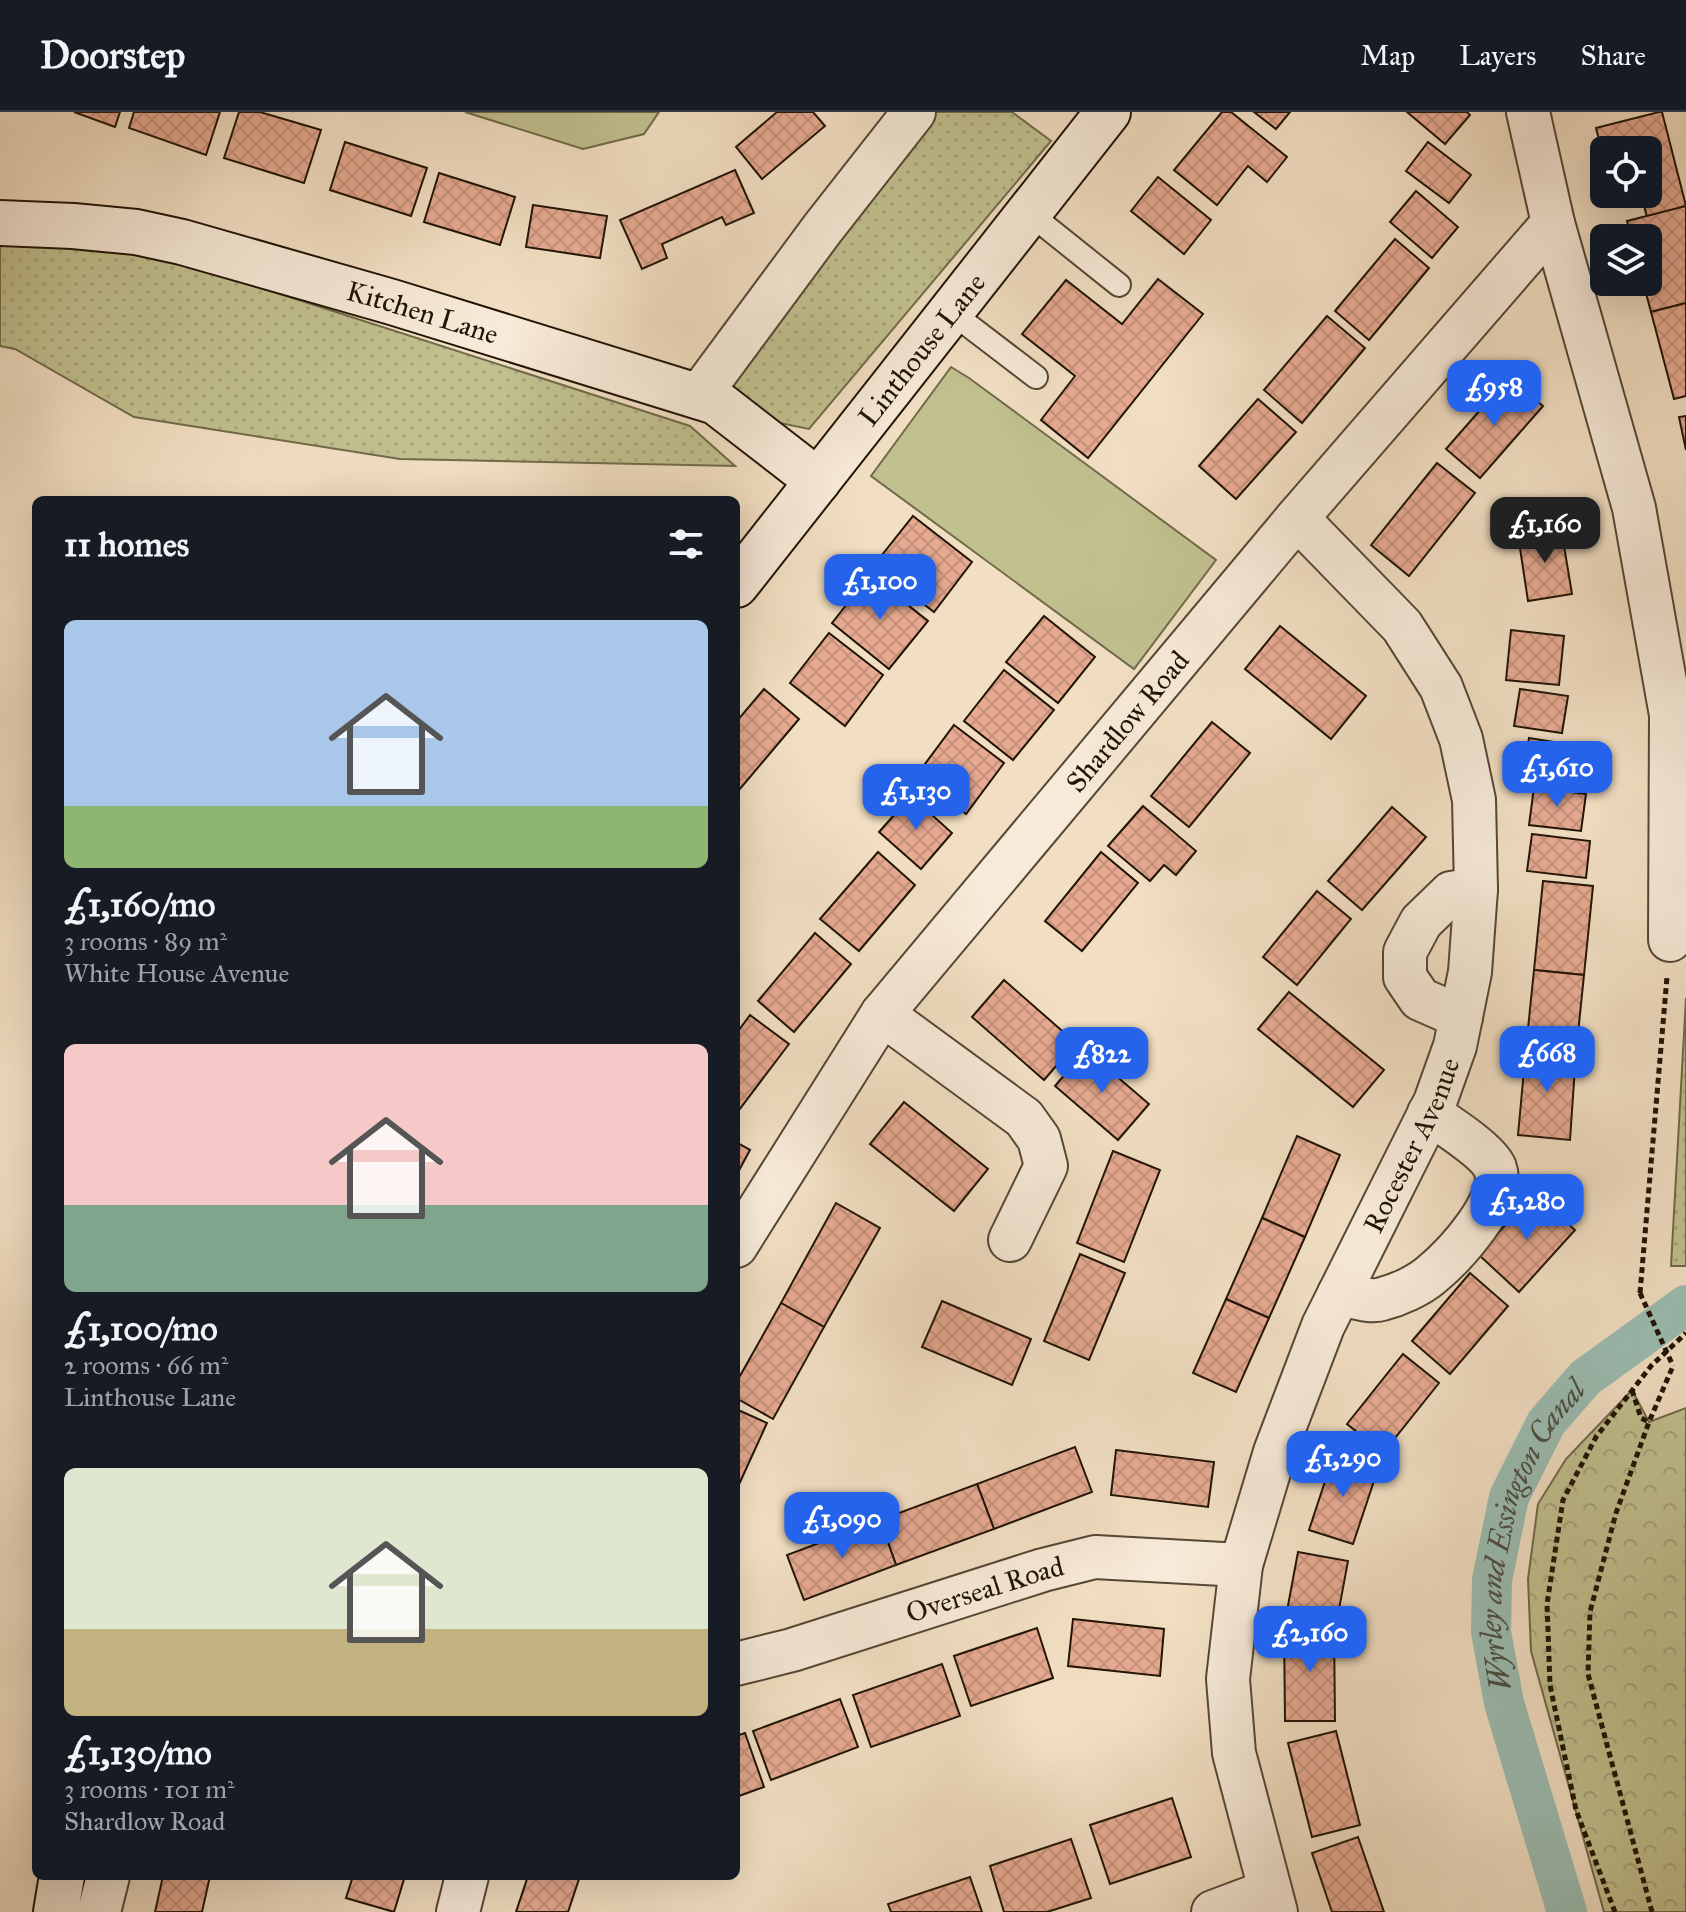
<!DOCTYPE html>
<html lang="en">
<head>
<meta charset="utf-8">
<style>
	:root { --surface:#171b24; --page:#20242c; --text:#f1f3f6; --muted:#9ea1a6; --line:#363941; --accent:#2563eb }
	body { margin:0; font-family:"IM FELL Great Primer",serif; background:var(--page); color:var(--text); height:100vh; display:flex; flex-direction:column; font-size:30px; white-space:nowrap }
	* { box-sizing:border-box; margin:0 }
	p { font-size:26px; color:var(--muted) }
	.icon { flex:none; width:44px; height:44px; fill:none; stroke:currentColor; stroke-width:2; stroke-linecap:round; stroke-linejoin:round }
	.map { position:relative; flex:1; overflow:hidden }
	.panel { position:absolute; left:32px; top:384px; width:708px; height:1384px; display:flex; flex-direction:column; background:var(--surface); border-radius:12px; box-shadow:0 8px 32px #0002 }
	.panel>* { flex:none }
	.fabs { position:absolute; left:1590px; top:24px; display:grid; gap:16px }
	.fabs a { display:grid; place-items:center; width:72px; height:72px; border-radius:12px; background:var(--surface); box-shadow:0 8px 32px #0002; font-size:40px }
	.price { position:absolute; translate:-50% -68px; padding:0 18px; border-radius:16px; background:var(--accent); color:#fff; font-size:26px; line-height:52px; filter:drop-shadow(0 2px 4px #0008) }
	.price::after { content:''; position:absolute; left:50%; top:48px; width:24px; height:18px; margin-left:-12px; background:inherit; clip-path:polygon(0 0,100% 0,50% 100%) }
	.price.on { background:#222; color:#fff }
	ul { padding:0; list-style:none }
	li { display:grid; align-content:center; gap:16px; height:424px; padding:0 32px }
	li span { display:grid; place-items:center; height:248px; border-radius:12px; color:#555 }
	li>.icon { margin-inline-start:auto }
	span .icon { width:144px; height:144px; fill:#fffc; stroke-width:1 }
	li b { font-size:34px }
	h2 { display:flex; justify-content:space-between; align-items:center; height:96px; padding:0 32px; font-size:34px }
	header { display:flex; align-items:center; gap:48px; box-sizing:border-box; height:112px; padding:0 40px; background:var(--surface); border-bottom:2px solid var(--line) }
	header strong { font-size:38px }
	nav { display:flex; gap:44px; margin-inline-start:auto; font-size:28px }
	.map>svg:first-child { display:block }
</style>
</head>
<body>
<header>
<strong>Doorstep</strong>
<nav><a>Map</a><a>Layers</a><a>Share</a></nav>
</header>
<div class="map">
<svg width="1686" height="1800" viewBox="0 0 1686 1800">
	<defs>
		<pattern id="grass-dots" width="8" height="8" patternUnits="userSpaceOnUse" patternTransform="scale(2)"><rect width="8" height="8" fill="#c1c08f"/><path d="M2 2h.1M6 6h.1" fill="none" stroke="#a6a47a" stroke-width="1.8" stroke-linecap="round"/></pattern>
		<pattern id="forest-crowns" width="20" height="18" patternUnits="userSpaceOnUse" patternTransform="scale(2)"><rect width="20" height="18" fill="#c1c08f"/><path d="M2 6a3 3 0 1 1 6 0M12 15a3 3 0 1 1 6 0" fill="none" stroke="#a6a47a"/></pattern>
		<pattern id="building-cross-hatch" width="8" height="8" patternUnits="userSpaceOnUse" patternTransform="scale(2)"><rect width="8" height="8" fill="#e7aa91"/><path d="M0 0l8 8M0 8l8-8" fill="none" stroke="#c6917c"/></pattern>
	</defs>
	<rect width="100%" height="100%" fill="#f2dfc3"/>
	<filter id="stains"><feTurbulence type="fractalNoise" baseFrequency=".0025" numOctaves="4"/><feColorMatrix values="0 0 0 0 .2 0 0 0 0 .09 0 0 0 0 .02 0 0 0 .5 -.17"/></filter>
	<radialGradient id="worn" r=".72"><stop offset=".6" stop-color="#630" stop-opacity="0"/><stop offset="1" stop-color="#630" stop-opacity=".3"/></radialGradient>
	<g fill="url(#grass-dots)" stroke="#706a4a" stroke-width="2">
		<polygon points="900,0 1012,0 1051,29 809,317 780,311 703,255"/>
		<polygon points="0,132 131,134 690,314 735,354 400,347 134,305 15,237 0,234"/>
		<polygon points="1686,886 1686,1154 1671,1154"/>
	</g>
	<polygon fill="url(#forest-crowns)" stroke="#706a4a" stroke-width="2" points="1632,1278 1649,1310 1686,1296 1686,1800 1604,1800 1531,1539 1528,1467 1538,1392 1566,1347"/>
	<g fill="#c1c08f" stroke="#706a4a" stroke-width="2">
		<polygon points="465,0 659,0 644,22 583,37"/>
		<polygon points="951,255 969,266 1216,448 1134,557 871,364"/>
	</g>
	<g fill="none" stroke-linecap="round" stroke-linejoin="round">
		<path stroke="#9bbdb3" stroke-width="40" id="s1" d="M1567,1800L1504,1591L1491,1520L1492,1468L1509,1385L1546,1311L1585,1266L1686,1193"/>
	</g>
	<g fill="url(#building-cross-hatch)" stroke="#201406" stroke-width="2">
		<polygon points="74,0 120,0 115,15"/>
		<polygon points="134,0 220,0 206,43 129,16"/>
		<polygon points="239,0 260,0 321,18 304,71 224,46"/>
		<polygon points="777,0 813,0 825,14 762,67 736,35"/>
		<polygon points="1222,0 1231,0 1287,45 1267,70 1248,54 1217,93 1174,58"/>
		<polygon points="1254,0 1290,0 1276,17"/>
		<polygon points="1407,0 1467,0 1470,3 1445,32"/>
		<polygon points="1659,0 1662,0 1686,94 1647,105 1642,86 1616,92 1613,82 1648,82 1648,38 1604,38 1604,47 1596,16"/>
		<polygon points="345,30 427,56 411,104 330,78"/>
		<polygon points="1428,30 1471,63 1449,91 1406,59"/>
		<polygon points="735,58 754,101 726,113 722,105 662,132 667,146 642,157 620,108"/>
		<polygon points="439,61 515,85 500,133 424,110"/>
		<polygon points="1158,65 1211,108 1184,142 1131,99"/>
		<polygon points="1416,79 1458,115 1432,146 1390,110"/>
		<polygon points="533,93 607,104 600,146 526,135"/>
		<polygon points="1686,94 1686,191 1651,200 1643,170 1648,170 1648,126 1632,126 1627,109"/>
		<polygon points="1395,127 1429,156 1369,228 1335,199"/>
		<polygon points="1158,167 1203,202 1088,346 1041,308 1075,264 1022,222 1066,168 1122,212"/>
		<polygon points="1686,191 1686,284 1674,287 1651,200"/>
		<polygon points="1327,204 1365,236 1302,311 1264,278"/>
		<polygon points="1509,265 1543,294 1480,366 1446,337"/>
		<polygon points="1258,287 1296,320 1236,387 1199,354"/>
		<polygon points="1686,304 1686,338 1679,305"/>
		<polygon points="1437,351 1475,381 1409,464 1371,433"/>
		<polygon points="913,404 972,450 934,500 874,453"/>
		<polygon points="1561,416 1572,482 1528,489 1518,423"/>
		<polygon points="870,463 928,509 889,557 832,511"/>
		<polygon points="1044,504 1095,545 1058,591 1006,550"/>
		<polygon points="1280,514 1366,584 1331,627 1245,557"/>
		<polygon points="1511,518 1564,524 1559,573 1506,568"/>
		<polygon points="829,521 883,563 845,614 790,571"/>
		<polygon points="1004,558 1054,598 1013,648 964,609"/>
		<polygon points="764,577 799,607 739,678 736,675 736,610"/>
		<polygon points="1520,577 1568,584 1562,621 1514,614"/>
		<polygon points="1212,610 1250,641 1189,715 1151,684"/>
		<polygon points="954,613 1004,651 966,702 916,664"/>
		<polygon points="1529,626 1579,634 1572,673 1523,665"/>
		<polygon points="1534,675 1586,682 1581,719 1529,713"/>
		<polygon points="911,684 952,721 921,757 879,720"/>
		<polygon points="1143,694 1196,739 1176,763 1164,753 1150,769 1108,734"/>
		<polygon points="1392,695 1426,725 1362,798 1328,769"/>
		<polygon points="1532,722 1590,729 1586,766 1527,759"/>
		<polygon points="878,740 915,773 859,839 820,807"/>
		<polygon points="1101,740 1138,771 1082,839 1045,809"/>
		<polygon points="1543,769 1593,774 1584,863 1534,858"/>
		<polygon points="1317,779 1351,807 1297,873 1263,845"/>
		<polygon points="815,821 851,852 794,920 758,889"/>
		<polygon points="1534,858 1584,863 1576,941 1526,936"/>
		<polygon points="1004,868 1076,931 1044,968 972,905"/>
		<polygon points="1289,880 1384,958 1353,995 1258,917"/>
		<polygon points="750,903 789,932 736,1002 736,922"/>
		<polygon points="1526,936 1576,941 1570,1028 1518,1023"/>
		<polygon points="1086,938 1149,992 1118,1028 1055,974"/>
		<polygon points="904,990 988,1057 954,1099 870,1032"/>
		<polygon points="1297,1024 1340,1043 1305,1125 1262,1106"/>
		<polygon points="736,1030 750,1038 736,1064"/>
		<polygon points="1113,1039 1160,1058 1124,1150 1077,1131"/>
		<polygon points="1534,1081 1575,1118 1519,1180 1479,1143"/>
		<polygon points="836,1091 880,1116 824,1215 781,1191"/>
		<polygon points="1262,1106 1305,1125 1269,1206 1226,1187"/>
		<polygon points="1080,1142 1125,1161 1089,1248 1044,1229"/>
		<polygon points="1470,1161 1508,1194 1450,1262 1412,1229"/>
		<polygon points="1226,1187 1269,1206 1236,1280 1193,1261"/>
		<polygon points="942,1189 1031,1227 1012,1273 922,1235"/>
		<polygon points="781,1191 824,1215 773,1307 736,1286 736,1271"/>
		<polygon points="1403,1242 1439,1271 1383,1341 1347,1312"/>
		<polygon points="736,1297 767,1311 736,1379"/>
		<polygon points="1075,1335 1092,1380 994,1417 977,1372"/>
		<polygon points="1116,1338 1214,1350 1208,1395 1111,1383"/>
		<polygon points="1334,1342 1378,1357 1353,1432 1309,1418"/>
		<polygon points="977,1372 994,1417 896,1453 880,1408"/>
		<polygon points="880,1408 896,1453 804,1488 787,1443"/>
		<polygon points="1298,1440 1348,1449 1337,1508 1287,1499"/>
		<polygon points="1073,1507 1164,1517 1160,1564 1068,1554"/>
		<polygon points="1284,1515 1334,1515 1335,1609 1285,1609"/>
		<polygon points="1037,1516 1053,1566 971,1594 954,1544"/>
		<polygon points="942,1552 960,1604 871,1635 853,1583"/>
		<polygon points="840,1587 858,1635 771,1668 753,1619"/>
		<polygon points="1336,1619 1360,1713 1312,1725 1288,1631"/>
		<polygon points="745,1621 764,1675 736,1685 736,1624"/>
		<polygon points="1172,1686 1191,1745 1110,1772 1090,1713"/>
		<polygon points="1358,1725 1384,1800 1332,1800 1312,1741"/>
		<polygon points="1071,1727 1091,1786 1047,1800 1004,1800 990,1754"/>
		<polygon points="163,1764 210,1764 202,1800 155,1800"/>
		<polygon points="353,1764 405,1764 394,1800 346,1786"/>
		<polygon points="528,1764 580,1764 568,1800 516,1800"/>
		<polygon points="970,1765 982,1800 891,1800 888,1792"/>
	</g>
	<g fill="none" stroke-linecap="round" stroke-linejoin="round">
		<g stroke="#544735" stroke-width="26">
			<g id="lane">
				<polyline points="1029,101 1119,173"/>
				<polyline points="951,200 1036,265"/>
			</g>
		</g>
		<g stroke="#544735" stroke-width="46">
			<g id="street">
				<polyline points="1528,0 1553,111 1634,396 1671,603 1670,828"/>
				<polyline points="698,285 823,116 914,0"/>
				<polyline points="882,902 1024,1006 1039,1027 1046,1054 1010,1128"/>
				<polyline points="1461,905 1420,887 1405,865 1405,840 1421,810 1451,781 1476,777"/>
				<path id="s2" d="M736,1134L882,902L1297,406L1553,111"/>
				<path d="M1339,1182C1352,1184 1370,1191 1382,1187C1398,1183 1418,1174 1431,1163C1454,1144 1507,1088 1495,1056C1488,1039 1445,1012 1429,1001"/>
				<path id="s3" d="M736,1552L792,1538L1043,1458L1095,1445L1241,1453"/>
				<polyline points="99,1800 108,1764"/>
				<polyline points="458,1800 467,1764"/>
				<polyline points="1213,1800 1269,1779"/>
				<path id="s4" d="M1276,1800L1234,1641L1228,1567L1241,1453L1275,1340L1323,1214L1435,990L1455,934L1470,860L1476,777L1474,688L1461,627L1441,575L1402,514L1297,406"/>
			</g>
		</g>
		<g stroke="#201406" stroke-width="48">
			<g id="secondary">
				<path id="s5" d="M0,111L73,114L136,120L182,130L392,190L716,290L818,369"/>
				<path id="s6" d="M736,473L1108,0"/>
				<polyline points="56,1800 62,1764"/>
			</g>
		</g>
		<g stroke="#201406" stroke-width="5" stroke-dasharray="6 4" stroke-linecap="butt">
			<polyline points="1640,1181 1667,865"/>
			<polyline points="1632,1278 1641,1306 1649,1310"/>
			<polyline points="1615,1800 1576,1698 1550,1573 1547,1492 1563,1388 1596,1325 1651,1254 1686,1221"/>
			<polyline points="1652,1800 1588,1562 1590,1500 1616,1401 1649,1310 1673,1254"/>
		</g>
		<use href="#lane" stroke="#f7ead8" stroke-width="22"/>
		<use href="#street" stroke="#f7ead8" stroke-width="42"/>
		<use href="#secondary" stroke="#f7ead8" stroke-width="44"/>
		<polyline stroke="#201406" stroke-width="5" stroke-dasharray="6 4" stroke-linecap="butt" points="1640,1181 1673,1254"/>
	</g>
	<g text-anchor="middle" stroke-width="8" stroke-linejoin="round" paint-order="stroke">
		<g font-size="28" fill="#201406" stroke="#f7ead8">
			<text dy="10" stroke="none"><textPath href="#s5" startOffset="434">Kitchen Lane</textPath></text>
			<text dy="10" stroke="none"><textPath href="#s6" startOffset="300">Linthouse Lane</textPath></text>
			<text dy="10" stroke="none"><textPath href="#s2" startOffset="656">Shardlow Road</textPath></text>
			<text dy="10" stroke="none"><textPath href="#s4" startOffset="808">Rocester Avenue</textPath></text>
			<text dy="10" stroke="none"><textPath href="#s3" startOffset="260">Overseal Road</textPath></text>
		</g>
		<g font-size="30" font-style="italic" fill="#4b4f43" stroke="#f7ead8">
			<text dy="10" stroke="none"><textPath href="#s1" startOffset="396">Wyrley and Essington Canal</textPath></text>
		</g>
	</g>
	<rect width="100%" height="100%" filter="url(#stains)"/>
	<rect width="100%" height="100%" fill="url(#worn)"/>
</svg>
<div class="fabs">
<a><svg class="icon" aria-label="locate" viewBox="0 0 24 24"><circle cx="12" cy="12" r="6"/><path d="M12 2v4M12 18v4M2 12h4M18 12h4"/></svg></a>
<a><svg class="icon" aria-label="layers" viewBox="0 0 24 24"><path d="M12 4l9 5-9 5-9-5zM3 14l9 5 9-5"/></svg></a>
</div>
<b class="price" style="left:1494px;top:316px">£958</b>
<b class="price on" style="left:1545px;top:453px">£1,160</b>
<b class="price" style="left:880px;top:510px">£1,100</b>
<b class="price" style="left:1557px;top:697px">£1,610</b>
<b class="price" style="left:916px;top:720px">£1,130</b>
<b class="price" style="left:1547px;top:982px">£668</b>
<b class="price" style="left:1102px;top:983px">£822</b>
<b class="price" style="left:1527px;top:1130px">£1,280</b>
<b class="price" style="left:1343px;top:1387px">£1,290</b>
<b class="price" style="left:842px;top:1448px">£1,090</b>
<b class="price" style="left:1310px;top:1562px">£2,160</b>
<section class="panel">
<h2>11 homes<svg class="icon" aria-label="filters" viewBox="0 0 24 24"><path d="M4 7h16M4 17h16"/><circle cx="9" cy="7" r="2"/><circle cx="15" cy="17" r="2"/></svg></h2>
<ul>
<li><span style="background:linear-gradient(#a9c7e8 75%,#8fb573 0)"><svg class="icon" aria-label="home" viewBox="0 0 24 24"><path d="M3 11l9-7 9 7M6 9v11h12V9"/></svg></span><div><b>£1,160/mo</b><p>3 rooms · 89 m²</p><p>White House Avenue</p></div></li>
<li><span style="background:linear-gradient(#f6c9c9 65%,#7fa58c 0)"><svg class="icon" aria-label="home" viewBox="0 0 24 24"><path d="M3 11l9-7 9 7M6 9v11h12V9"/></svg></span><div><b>£1,100/mo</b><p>2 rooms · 66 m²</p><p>Linthouse Lane</p></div></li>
<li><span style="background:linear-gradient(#dfe7d0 65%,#c2b280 0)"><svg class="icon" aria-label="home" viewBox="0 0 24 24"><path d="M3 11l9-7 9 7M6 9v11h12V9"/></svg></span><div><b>£1,130/mo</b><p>3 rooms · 101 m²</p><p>Shardlow Road</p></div></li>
</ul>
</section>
</div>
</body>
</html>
